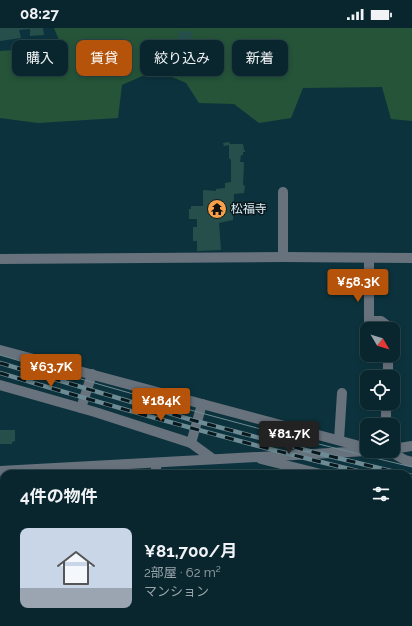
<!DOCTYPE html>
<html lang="ja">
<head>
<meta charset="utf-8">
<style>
	:root { --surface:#09262e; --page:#122e36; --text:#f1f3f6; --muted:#99a5aa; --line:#29434a; --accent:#b45309 }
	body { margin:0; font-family:Raleway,"Noto Sans JP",sans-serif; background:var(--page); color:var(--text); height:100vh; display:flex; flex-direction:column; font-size:15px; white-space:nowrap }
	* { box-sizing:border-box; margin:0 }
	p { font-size:13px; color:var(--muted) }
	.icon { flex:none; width:22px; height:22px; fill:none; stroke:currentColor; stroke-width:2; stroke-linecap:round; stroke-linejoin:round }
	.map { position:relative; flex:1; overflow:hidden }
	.sheet { position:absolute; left:0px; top:442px; width:412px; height:156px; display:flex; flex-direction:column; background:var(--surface); border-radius:12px 12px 0 0; box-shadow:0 2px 6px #0003,0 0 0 1px var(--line) }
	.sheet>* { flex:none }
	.banner { position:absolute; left:12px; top:12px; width:388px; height:36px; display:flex; gap:8px }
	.needle { width:26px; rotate:128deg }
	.fabs { position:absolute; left:360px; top:294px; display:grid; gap:8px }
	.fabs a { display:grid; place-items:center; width:40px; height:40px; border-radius:8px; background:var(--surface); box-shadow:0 2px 6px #0003,0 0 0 1px var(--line); font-size:20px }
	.price { position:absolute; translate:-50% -34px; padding:0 9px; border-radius:4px; background:var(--accent); color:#fff; font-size:13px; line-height:26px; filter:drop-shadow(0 1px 2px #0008) }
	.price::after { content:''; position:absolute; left:50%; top:24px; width:12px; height:9px; margin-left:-6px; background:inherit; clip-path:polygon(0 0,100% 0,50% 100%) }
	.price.on { background:#222; color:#fff }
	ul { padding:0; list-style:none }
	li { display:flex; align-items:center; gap:12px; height:100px; padding:0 20px }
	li+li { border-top:1px solid var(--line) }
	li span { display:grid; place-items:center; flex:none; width:112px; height:80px; border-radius:8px; color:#555 }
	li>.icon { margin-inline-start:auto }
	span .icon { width:48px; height:48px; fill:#fffc; stroke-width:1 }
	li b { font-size:17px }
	h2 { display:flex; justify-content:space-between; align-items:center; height:48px; padding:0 20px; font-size:17px }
	.chip { padding:0 14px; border-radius:8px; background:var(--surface); box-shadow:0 2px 6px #0003,0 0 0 1px var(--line); font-size:14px; line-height:36px }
	.chip.on { background:var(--accent); color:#fff }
	.status { display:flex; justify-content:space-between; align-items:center; height:28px; padding:0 20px; background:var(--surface); direction:ltr }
	.status svg { height:11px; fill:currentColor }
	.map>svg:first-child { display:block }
</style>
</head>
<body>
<div class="status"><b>08:27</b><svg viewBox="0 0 49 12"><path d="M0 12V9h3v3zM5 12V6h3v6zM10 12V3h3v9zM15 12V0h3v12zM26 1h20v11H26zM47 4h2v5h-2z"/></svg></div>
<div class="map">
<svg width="412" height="598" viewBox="0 0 412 598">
	<rect width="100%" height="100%" fill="#0c333d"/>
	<polygon fill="#255439" points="54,0 412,0 412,93 391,91 382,59 303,60 291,90 259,95 234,76 199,75 186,55 156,42 122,57 118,90 38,95 0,90 0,23 62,19"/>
	<g fill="#264f4b">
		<polygon points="0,0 30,0 30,1 19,2 21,10 0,13"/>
		<polygon points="30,0 43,0 44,7 30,8"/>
		<polygon points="179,3 192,4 189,34 180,33 181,21 177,21"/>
		<polygon points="229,114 230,116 243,116 244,122 245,122 245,124 243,124 243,127 241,127 240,134 244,134 243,157 245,158 244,165 234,166 233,192 219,195 221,222 197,223 197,213 193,213 193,199 197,199 197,191 189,191 189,181 191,181 191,178 203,178 203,162 216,163 216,161 225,160 225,155 231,154 231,132 229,130 229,117 224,118 223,115"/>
		<polygon points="0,402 15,402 15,413 12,414 12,416 0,416"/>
		<polygon points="0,459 4,459 4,594 59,594 58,598 0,597 0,532 1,523 0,522"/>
	</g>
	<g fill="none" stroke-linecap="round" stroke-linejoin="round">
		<g stroke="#68727d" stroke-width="10">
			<polyline points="283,229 283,164"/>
			<polyline points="369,230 369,293 381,293 388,298 388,301"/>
			<polyline points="0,231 283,229 412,230"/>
			<polyline points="0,322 367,420"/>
			<polyline points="388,327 388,349"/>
			<polyline points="0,357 95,384 191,415 213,431"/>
			<polyline points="386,375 386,397"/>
			<polyline points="81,380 92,346"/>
			<polyline points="339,412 342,365"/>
			<polyline points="191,415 202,376"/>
			<polyline points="393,421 412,418"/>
			<polyline points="389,423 405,432 412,434"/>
			<polyline points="261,431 321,446"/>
			<polyline points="0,443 367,423"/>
			<polyline points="155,446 157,435"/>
			<polyline points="408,466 412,467"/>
			<polyline points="408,488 412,489"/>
			<polyline points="403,597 412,592"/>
			<polyline points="127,598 128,594"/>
			<polyline points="299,598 300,594"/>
		</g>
		<path stroke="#6d8b94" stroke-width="1" d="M0,327C136,368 273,406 412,439"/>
		<g stroke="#6d8b94" stroke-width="4.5">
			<g id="rail">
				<polyline points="0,335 192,392 305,422 403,446"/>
				<path d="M0,345C123,382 245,416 370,446"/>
				<polyline points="408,447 412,448"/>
				<polyline points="408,455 412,456"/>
			</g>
		</g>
		<use href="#rail" stroke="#09181d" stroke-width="3" stroke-dasharray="9" stroke-linecap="butt"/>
	</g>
	<defs>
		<g id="temple-disc" transform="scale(1)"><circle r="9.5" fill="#f8a14a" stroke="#09181d"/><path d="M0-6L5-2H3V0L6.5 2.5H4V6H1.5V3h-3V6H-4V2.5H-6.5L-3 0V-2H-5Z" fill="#111"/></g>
	</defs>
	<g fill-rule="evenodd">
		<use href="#temple-disc" x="217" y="181"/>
	</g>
	<g text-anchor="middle" stroke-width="3" stroke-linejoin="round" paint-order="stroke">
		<g font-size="12" fill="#d9edf4" stroke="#09181d" text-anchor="start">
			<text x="231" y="185">松福寺</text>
		</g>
	</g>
</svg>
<div class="fabs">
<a><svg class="needle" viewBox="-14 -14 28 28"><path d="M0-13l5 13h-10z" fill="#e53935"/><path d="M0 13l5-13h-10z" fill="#99a5aa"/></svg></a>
<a><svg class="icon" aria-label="locate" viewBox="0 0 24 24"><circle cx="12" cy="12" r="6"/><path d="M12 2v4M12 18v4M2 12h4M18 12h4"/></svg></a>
<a><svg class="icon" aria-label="layers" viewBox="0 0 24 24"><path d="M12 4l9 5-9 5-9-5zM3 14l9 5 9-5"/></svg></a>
</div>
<b class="price" style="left:358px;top:275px">¥58.3K</b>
<b class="price" style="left:51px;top:360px">¥63.7K</b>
<b class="price" style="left:161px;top:394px">¥184K</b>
<b class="price on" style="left:289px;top:427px">¥81.7K</b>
<div class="banner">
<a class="chip">購入</a>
<a class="chip on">賃貸</a>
<a class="chip">絞り込み</a>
<a class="chip">新着</a>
</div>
<section class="sheet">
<h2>4件の物件<svg class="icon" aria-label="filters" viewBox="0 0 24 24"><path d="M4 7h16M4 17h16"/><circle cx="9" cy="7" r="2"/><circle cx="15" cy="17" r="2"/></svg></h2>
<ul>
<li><span style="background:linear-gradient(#c9d6e8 75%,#9aa5b1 0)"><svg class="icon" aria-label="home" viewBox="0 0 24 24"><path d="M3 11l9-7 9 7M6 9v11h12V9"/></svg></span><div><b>¥81,700/月</b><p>2部屋 · 62 m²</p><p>マンション</p></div></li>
</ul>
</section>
</div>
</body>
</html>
